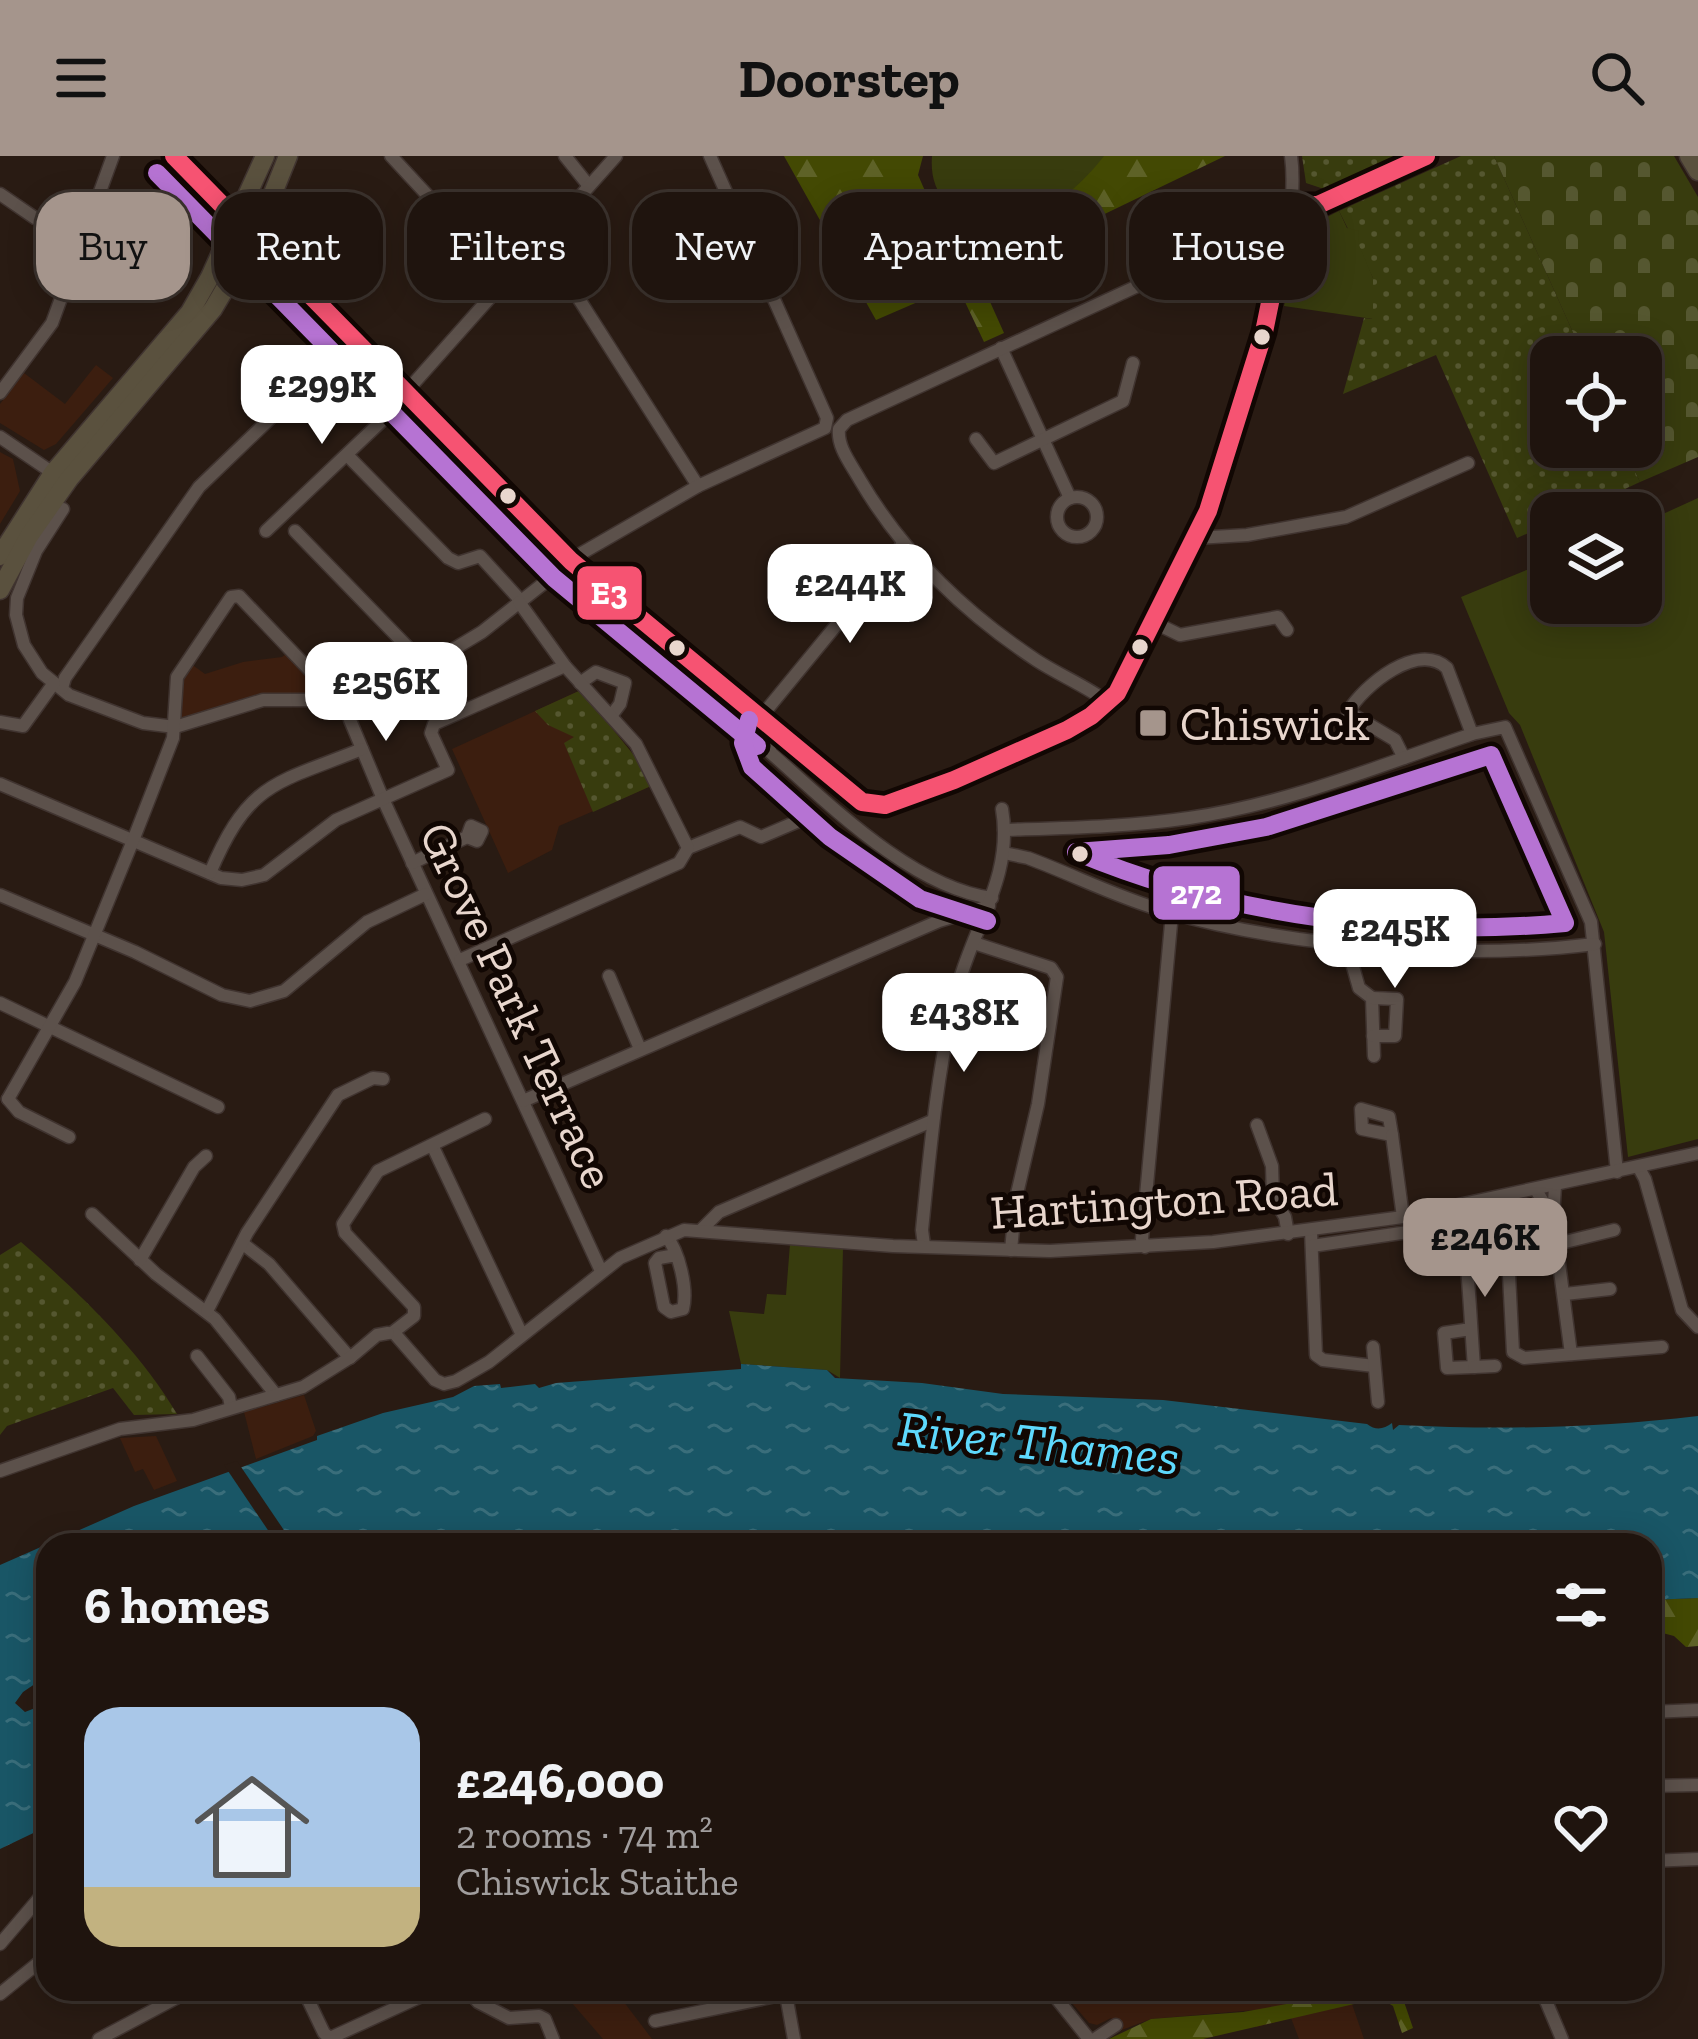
<!DOCTYPE html>
<html lang="en">
<head>
<meta charset="utf-8">
<style>
	:root { --surface:#1f140e; --page:#2c211c; --text:#f1f3f6; --muted:#a19e9e; --line:#3c332e; --accent:#a5958c }
	body { margin:0; font-family:"Zilla Slab",serif; background:var(--page); color:var(--text); height:100vh; display:flex; flex-direction:column; font-size:45px; white-space:nowrap }
	* { box-sizing:border-box; margin:0 }
	p { font-size:39px; color:var(--muted) }
	.icon { flex:none; width:66px; height:66px; fill:none; stroke:currentColor; stroke-width:2; stroke-linecap:round; stroke-linejoin:round }
	.map { position:relative; flex:1; overflow:hidden }
	.side { position:absolute; left:36px; top:1377px; width:1626px; height:468px; display:flex; flex-direction:column; background:var(--surface); border-radius:36px; box-shadow:0 6px 30px #0003,0 0 0 3px var(--line) }
	.side>* { flex:none }
	.guide { position:absolute; left:36px; top:36px; width:1626px; height:108px; display:flex; gap:24px }
	.tools { position:absolute; left:1530px; top:180px; display:grid; gap:24px }
	.tools a { display:grid; place-items:center; width:132px; height:132px; border-radius:24px; background:var(--surface); box-shadow:0 6px 30px #0003,0 0 0 3px var(--line); font-size:60px }
	.price { position:absolute; translate:-50% -102px; padding:0 27px; border-radius:24px; background:#fff; color:#222; font-size:39px; line-height:78px; filter:drop-shadow(0 3px 6px #0008) }
	.price::after { content:''; position:absolute; left:50%; top:72px; width:36px; height:27px; margin-left:-18px; background:inherit; clip-path:polygon(0 0,100% 0,50% 100%) }
	.price.current { background:var(--accent); color:#111 }
	ul { padding:0; list-style:none }
	li { display:flex; align-items:center; gap:36px; height:300px; padding:0 48px }
	li span { display:grid; place-items:center; flex:none; width:336px; height:240px; border-radius:36px; color:#555 }
	li>.icon { margin-inline-start:auto }
	span .icon { width:144px; height:144px; fill:#fffc; stroke-width:1 }
	li b { font-size:51px }
	h2 { display:flex; justify-content:space-between; align-items:center; height:144px; padding:0 48px; font-size:51px }
	.pill { padding:0 42px; border-radius:36px; background:var(--surface); box-shadow:0 6px 30px #0003,0 0 0 3px var(--line); font-size:42px; line-height:108px }
	.pill.current { background:var(--accent); color:#111 }
	header { display:flex; justify-content:space-between; align-items:center; height:156px; padding:0 48px; background:var(--accent); color:#111; font-size:54px; font-weight:700 }
	.map>svg:first-child { display:block }
</style>
</head>
<body>
<header><svg class="icon" aria-label="menu" viewBox="0 0 24 24"><path d="M4 6h16M4 12h16M4 18h16"/></svg>Doorstep<svg class="icon" aria-label="search" viewBox="0 0 24 24"><circle cx="10" cy="10" r="6"/><path d="M15 15l6 6"/></svg></header>
<div class="map">
<svg width="1698" height="1883" viewBox="0 0 1698 1883">
	<defs>
		<pattern id="green-dots" width="8" height="8" patternUnits="userSpaceOnUse" patternTransform="scale(3)"><rect width="8" height="8" fill="#383c0e"/><path d="M2 2h.1M6 6h.1" fill="none" stroke="#555730" stroke-width="1.8" stroke-linecap="round"/></pattern>
		<pattern id="forest-firs" width="22" height="20" patternUnits="userSpaceOnUse" patternTransform="scale(3)"><rect width="22" height="20" fill="#434903"/><path d="M5 1l3.5 6h-7zM16 11l3.5 6h-7z" fill="#5e6227"/></pattern>
		<pattern id="cemetery-stones" width="16" height="16" patternUnits="userSpaceOnUse" patternTransform="scale(3)"><rect width="16" height="16" fill="#383c0e"/><path d="M2 7V4a2 2 0 0 1 4 0v3zM10 15v-3a2 2 0 0 1 4 0v3z" fill="#555730"/></pattern>
		<pattern id="water-ripples" width="26" height="14" patternUnits="userSpaceOnUse" patternTransform="scale(3)"><rect width="26" height="14" fill="#195666"/><path d="M2 4q2-2 4 0t4 0M15 11q2-2 4 0t4 0" fill="none" stroke="#3a6e7b"/></pattern>
	</defs>
	<rect width="100%" height="100%" fill="#291b13"/>
	<g fill="#3c1e0f">
		<polygon points="96,209 113,222 56,288 44,294 0,267 0,248 24,217 65,248"/>
		<polygon points="0,296 13,303 20,335 0,368"/>
		<polygon points="291,494 326,544 283,543 181,570 174,546 187,505 205,518 243,506 282,501"/>
		<polygon points="581,534 653,623 651,630 559,670 552,694 508,717 452,593"/>
		<polygon points="304,1239 316,1275 313,1280 256,1303 244,1256"/>
		<polygon points="156,1280 177,1325 154,1334 143,1313 135,1316 120,1282"/>
		<polygon points="560,1833 614,1833 652,1883 603,1883"/>
		<polygon points="1060,1833 1418,1833 1352,1848 1364,1883 1299,1883 1291,1862 1256,1871 1255,1854 1151,1863 1119,1875 1111,1862 1097,1869 1089,1867"/>
	</g>
	<g fill="url(#green-dots)">
		<polygon points="1302,0 1397,0 1324,33 1306,27"/>
		<polygon points="1461,0 1494,0 1584,201 1551,201 1551,291 1624,291 1640,326 1573,357 1551,357 1551,367 1517,382 1436,199 1343,238 1364,162 1372,163 1373,122 1339,55"/>
		<polygon points="581,534 653,623 651,630 593,656 564,587 574,581 548,569 535,555"/>
		<path d="M21,1086C79,1137 138,1192 177,1258L134,1259L113,1232L7,1270L0,1279V1099Z"/>
	</g>
	<g fill="url(#forest-firs)">
		<polygon points="784,0 923,0 918,19 929,44 979,67 989,91 1007,88 1012,71 1074,30 1082,0 1225,0 978,119 1004,177 984,186 957,129 876,164"/>
		<polygon points="797,1382 963,1389 711,1389"/>
		<polygon points="1698,1442 1698,1490 1686,1491 1674,1480 1655,1475 1650,1479 1650,1444"/>
		<polygon points="1369,1833 1418,1833 1401,1837 1413,1872 1402,1877 1393,1850 1380,1842 1203,1883 1109,1883 1151,1863 1243,1856"/>
	</g>
	<polygon fill="url(#cemetery-stones)" points="1494,0 1674,0 1698,41 1698,301 1640,326 1624,291 1641,291 1641,201 1584,201"/>
	<g fill="#383c0e">
		<path d="M932,0H1104C1084,26 1055,52 1023,64C1011,68 998,65 986,63C950,57 929,38 932,0Z"/>
		<path d="M1339,55L1347,72L1359,75L1358,87L1373,122V163L1284,150C1296,103 1288,78 1339,55Z"/>
		<polygon points="1698,342 1698,983 1628,1001 1604,776 1520,569 1509,557 1461,441 1551,404 1551,447 1641,447 1641,368"/>
		<polygon points="790,1088 843,1092 840,1222 827,1214 741,1208 729,1155 764,1158 767,1138 786,1139"/>
	</g>
	<path fill="url(#water-ripples)" d="M741,1208L827,1214L835,1222L922,1227L1003,1238L1163,1244L1367,1268C1376,1275 1384,1273 1392,1267L1393,1274L1399,1269C1500,1274 1598,1272 1698,1260V1442L1650,1444V1389H963L797,1382L711,1389H281L289,1383L277,1389H48V1519L23,1536L15,1547L25,1556L48,1547V1670L0,1693V1409L134,1350L317,1284V1280L383,1257L453,1241L474,1230L500,1228L501,1232L535,1228L539,1232L556,1227L741,1213Z"/>
	<polygon fill="#291b13" points="237,1305 294,1389 278,1389 224,1309"/>
	<g fill="none" stroke-linecap="round" stroke-linejoin="round">
		<g stroke="#403430" stroke-width="15">
			<g id="minor">
				<path d="M174,0L571,405L862,646C893,657 937,631 966,619C1012,598 1077,581 1112,543C1130,524 1139,494 1151,471C1167,438 1186,406 1201,372C1236,290 1303,85 1291,0"/>
				<polyline points="391,0 507,125"/>
				<polyline points="565,0 589,30"/>
				<polyline points="0,38 35,62 85,79"/>
				<polyline points="1290,49 1318,49 1426,0"/>
				<polyline points="542,85 698,330"/>
				<polyline points="1001,192 1070,342"/>
				<polyline points="406,236 616,0"/>
				<polyline points="0,237 52,167 113,0"/>
				<polyline points="0,281 53,317"/>
				<polyline points="976,283 994,307 1123,245 1133,207"/>
				<polyline points="348,300 448,402 458,407 480,400 521,445"/>
				<circle cx="1077" cy="361" r="20"/>
				<polyline points="63,353 36,395 17,442 16,459 24,489 42,517 69,539 143,567 175,571 263,544 354,544 391,531 482,476 582,397 698,330 825,272 827,262 710,0"/>
				<polyline points="266,375 409,239"/>
				<polyline points="295,375 427,511"/>
				<polyline points="1196,382 1247,379 1346,361 1468,307"/>
				<polyline points="1153,466 1180,479 1278,461 1287,474"/>
				<polyline points="580,527 596,516 625,527 620,548 611,560"/>
				<polyline points="62,532 65,522 199,331 353,183"/>
				<polyline points="346,545 350,564 383,643 601,1115"/>
				<path d="M1109,547C1086,530 1059,519 1036,504C965,457 903,397 860,324C851,308 837,291 839,273L847,264L1235,85L1261,80L1285,82"/>
				<polyline points="760,562 903,388"/>
				<polyline points="0,566 23,570 54,527"/>
				<path d="M772,572L767,586L771,597C830,649 913,732 992,742"/>
				<path d="M1404,602L1395,584L1348,556C1364,529 1418,485 1447,512L1472,578"/>
				<polyline points="0,628 221,722 242,724 264,719 336,664 448,614 431,577 434,568 565,510"/>
				<path d="M1004,674C1065,672 1128,671 1189,662C1286,648 1379,610 1472,578L1505,571L1591,766L1617,1016"/>
				<polyline points="688,692 740,671 761,681 801,664"/>
				<path d="M1004,697L1028,702C1074,719 1118,742 1165,755C1291,792 1466,804 1595,788"/>
				<polyline points="412,707 467,681 471,670 482,675 477,685 467,681"/>
				<path d="M210,717C249,625 275,628 362,593"/>
				<polyline points="0,739 135,796 222,839 250,845 284,835 367,766 426,738"/>
				<polyline points="1346,786 1359,832 1372,842 1374,900"/>
				<polyline points="974,787 1051,812 1057,821 1038,948 1016,1042 1011,1094"/>
				<polyline points="460,804 679,707 688,692 636,588 565,510 519,446"/>
				<polyline points="609,820 640,893"/>
				<polyline points="1372,842 1397,843 1395,880 1373,880"/>
				<polyline points="0,847 218,951"/>
				<polyline points="8,943 75,826 134,682 173,582 177,521 231,441 239,440 320,525 326,544"/>
				<polyline points="8,943 19,956 69,981"/>
				<polyline points="523,945 939,765 989,750"/>
				<polygon points="1361,953 1389,961 1392,979 1362,973"/>
				<polyline points="1257,969 1272,1010 1273,1041 1285,1061 1288,1078"/>
				<polyline points="1392,979 1403,1061"/>
				<polyline points="433,991 522,1179"/>
				<polyline points="1639,1012 1645,1023 1682,1154 1698,1171"/>
				<polyline points="1536,1034 1553,1062 1555,1030"/>
				<path d="M1461,1051C1468,1104 1470,1158 1474,1211L1447,1212L1444,1177L1471,1173"/>
				<polyline points="92,1058 156,1118 215,1163 276,1239"/>
				<polyline points="1553,1062 1571,1198"/>
				<polyline points="701,1074 719,1056 932,965"/>
				<polyline points="1614,1074 1508,1100 1513,1196 1524,1202 1662,1191"/>
				<polyline points="1311,1075 1316,1199 1323,1204 1374,1210"/>
				<path d="M666,1080C679,1095 688,1133 683,1153L671,1156L664,1151L655,1107L659,1102L676,1099"/>
				<polyline points="242,1087 269,1108 350,1202"/>
				<path d="M924,1089L922,1074C930,994 937,915 956,837C971,773 1014,722 1002,653"/>
				<polyline points="1312,1090 1463,1068"/>
				<polyline points="1145,1091 1142,1083 1172,757"/>
				<polyline points="140,1104 194,1011 206,1000"/>
				<polyline points="1565,1138 1610,1133"/>
				<polyline points="207,1155 247,1077 338,939 373,922 383,923"/>
				<polyline points="392,1177 414,1160 414,1151 345,1077 343,1068 378,1015 485,963"/>
				<polyline points="395,1178 435,1224 444,1228 456,1225 489,1206 620,1102 684,1074 893,1090 1050,1095 1213,1086 1403,1061 1698,997"/>
				<polyline points="1373,1191 1378,1246"/>
				<polyline points="197,1200 229,1241 231,1251"/>
				<polyline points="1474,1211 1495,1210"/>
				<polyline points="0,1315 120,1273 193,1264 303,1231 351,1201 377,1179 388,1177"/>
				<polyline points="1650,1556 1698,1554"/>
				<polyline points="1650,1630 1698,1629"/>
				<polyline points="1650,1705 1698,1703"/>
				<polyline points="0,1788 41,1740"/>
				<polyline points="303,1833 324,1877 330,1882 437,1833"/>
				<polyline points="466,1833 478,1846 509,1862 539,1860 545,1863 553,1883"/>
				<polyline points="785,1833 794,1883"/>
				<polyline points="1049,1833 1089,1883"/>
				<polyline points="1541,1833 1562,1883"/>
				<polyline points="0,1838 48,1799"/>
				<polyline points="655,1865 810,1833"/>
				<polyline points="99,1883 193,1833"/>
				<polyline points="1095,1883 1116,1869"/>
			</g>
		</g>
		<g stroke="#403430" stroke-width="21">
			<g id="highway">
				<polyline points="1689,0 1698,15"/>
				<polyline points="0,400 53,317 190,156 210,121 265,0"/>
				<polyline points="0,434 29,380 69,323 213,153 255,82 288,0"/>
			</g>
		</g>
		<use href="#minor" stroke="#5c514b" stroke-width="12"/>
		<use href="#highway" stroke="#5a513e" stroke-width="18"/>
		<g stroke="#110703" stroke-width="27">
			<g id="bus-1">
				<polyline points="174,0 571,405 862,646 885,649 954,624 1067,574 1091,560 1117,537 1208,355 1264,176 1290,49"/>
				<polyline points="1290,49 1318,49 1426,0"/>
			</g>
		</g>
		<g stroke="#110703" stroke-width="27">
			<g id="bus-2">
				<polyline points="157,17 554,422 757,590"/>
				<polyline points="749,564 743,587 752,611 830,681 920,743 987,765"/>
				<path d="M1491,599L1565,767C1400,782 1229,760 1076,696L1169,689L1266,671Z"/>
			</g>
		</g>
		<use href="#bus-1" stroke="#f65372" stroke-width="18"/>
		<use href="#bus-2" stroke="#b673d3" stroke-width="18"/>
	</g>
	<g fill="#e8d6cd" stroke="#110703" stroke-width="4.5">
		<circle cx="1262" cy="181" r="10"/>
		<circle cx="508" cy="340" r="10"/>
		<circle cx="1140" cy="491" r="10"/>
		<circle cx="677" cy="492" r="10"/>
		<circle cx="1080" cy="698" r="10"/>
	</g>
	<rect fill="#a5958c" stroke="#110703" stroke-width="4.5" x="1138" y="552" width="30" height="30" rx="6"/>
	<g text-anchor="middle" stroke-width="10" stroke-linejoin="round" paint-order="stroke">
		<g font-size="48" fill="#e8d6cd" stroke="#110703" text-anchor="start">
			<text x="1180" y="584">Chiswick</text>
		</g>
		<g font-size="48" fill="#e8d6cd" stroke="#110703">
			<text transform="translate(518 849) rotate(65)" y="17">Grove Park Terrace</text>
			<text transform="translate(1164 1044) rotate(-4)" y="17">Hartington Road</text>
		</g>
		<g font-size="51" font-style="italic" fill="#5ed9fd" stroke="#110703">
			<text transform="translate(1039 1286) rotate(6)" y="18">River Thames</text>
		</g>
	</g>
	<g stroke="#110703" stroke-width="4.5">
		<rect x="575" y="408" width="69" height="58" rx="12" fill="#f65372"/>
		<rect x="1151" y="708" width="91" height="58" rx="12" fill="#b673d3"/>
	</g>
	<g font-size="33" text-anchor="middle" font-weight="bold" fill="#fff">
		<text x="609" y="448">E3</text>
		<text x="1196" y="748">272</text>
	</g>
</svg>
<div class="tools">
<a><svg class="icon" aria-label="locate" viewBox="0 0 24 24"><circle cx="12" cy="12" r="6"/><path d="M12 2v4M12 18v4M2 12h4M18 12h4"/></svg></a>
<a><svg class="icon" aria-label="layers" viewBox="0 0 24 24"><path d="M12 4l9 5-9 5-9-5zM3 14l9 5 9-5"/></svg></a>
</div>
<b class="price" style="left:322px;top:291px">£299K</b>
<b class="price" style="left:850px;top:490px">£244K</b>
<b class="price" style="left:386px;top:588px">£256K</b>
<b class="price" style="left:1395px;top:835px">£245K</b>
<b class="price" style="left:964px;top:919px">£438K</b>
<b class="price current" style="left:1485px;top:1144px">£246K</b>
<div class="guide">
<a class="pill current">Buy</a>
<a class="pill">Rent</a>
<a class="pill">Filters</a>
<a class="pill">New</a>
<a class="pill">Apartment</a>
<a class="pill">House</a>
</div>
<section class="side">
<h2>6 homes<svg class="icon" aria-label="filters" viewBox="0 0 24 24"><path d="M4 7h16M4 17h16"/><circle cx="9" cy="7" r="2"/><circle cx="15" cy="17" r="2"/></svg></h2>
<ul>
<li><span style="background:linear-gradient(#a9c7e8 75%,#c2b280 0)"><svg class="icon" aria-label="home" viewBox="0 0 24 24"><path d="M3 11l9-7 9 7M6 9v11h12V9"/></svg></span><div><b>£246,000</b><p>2 rooms · 74 m²</p><p>Chiswick Staithe</p></div><svg class="icon" aria-label="heart" viewBox="0 0 24 24"><path d="M12 20l-8-8c-3-5 5-10 8-4 3-6 11-1 8 4z"/></svg></li>
</ul>
</section>
</div>
</body>
</html>
